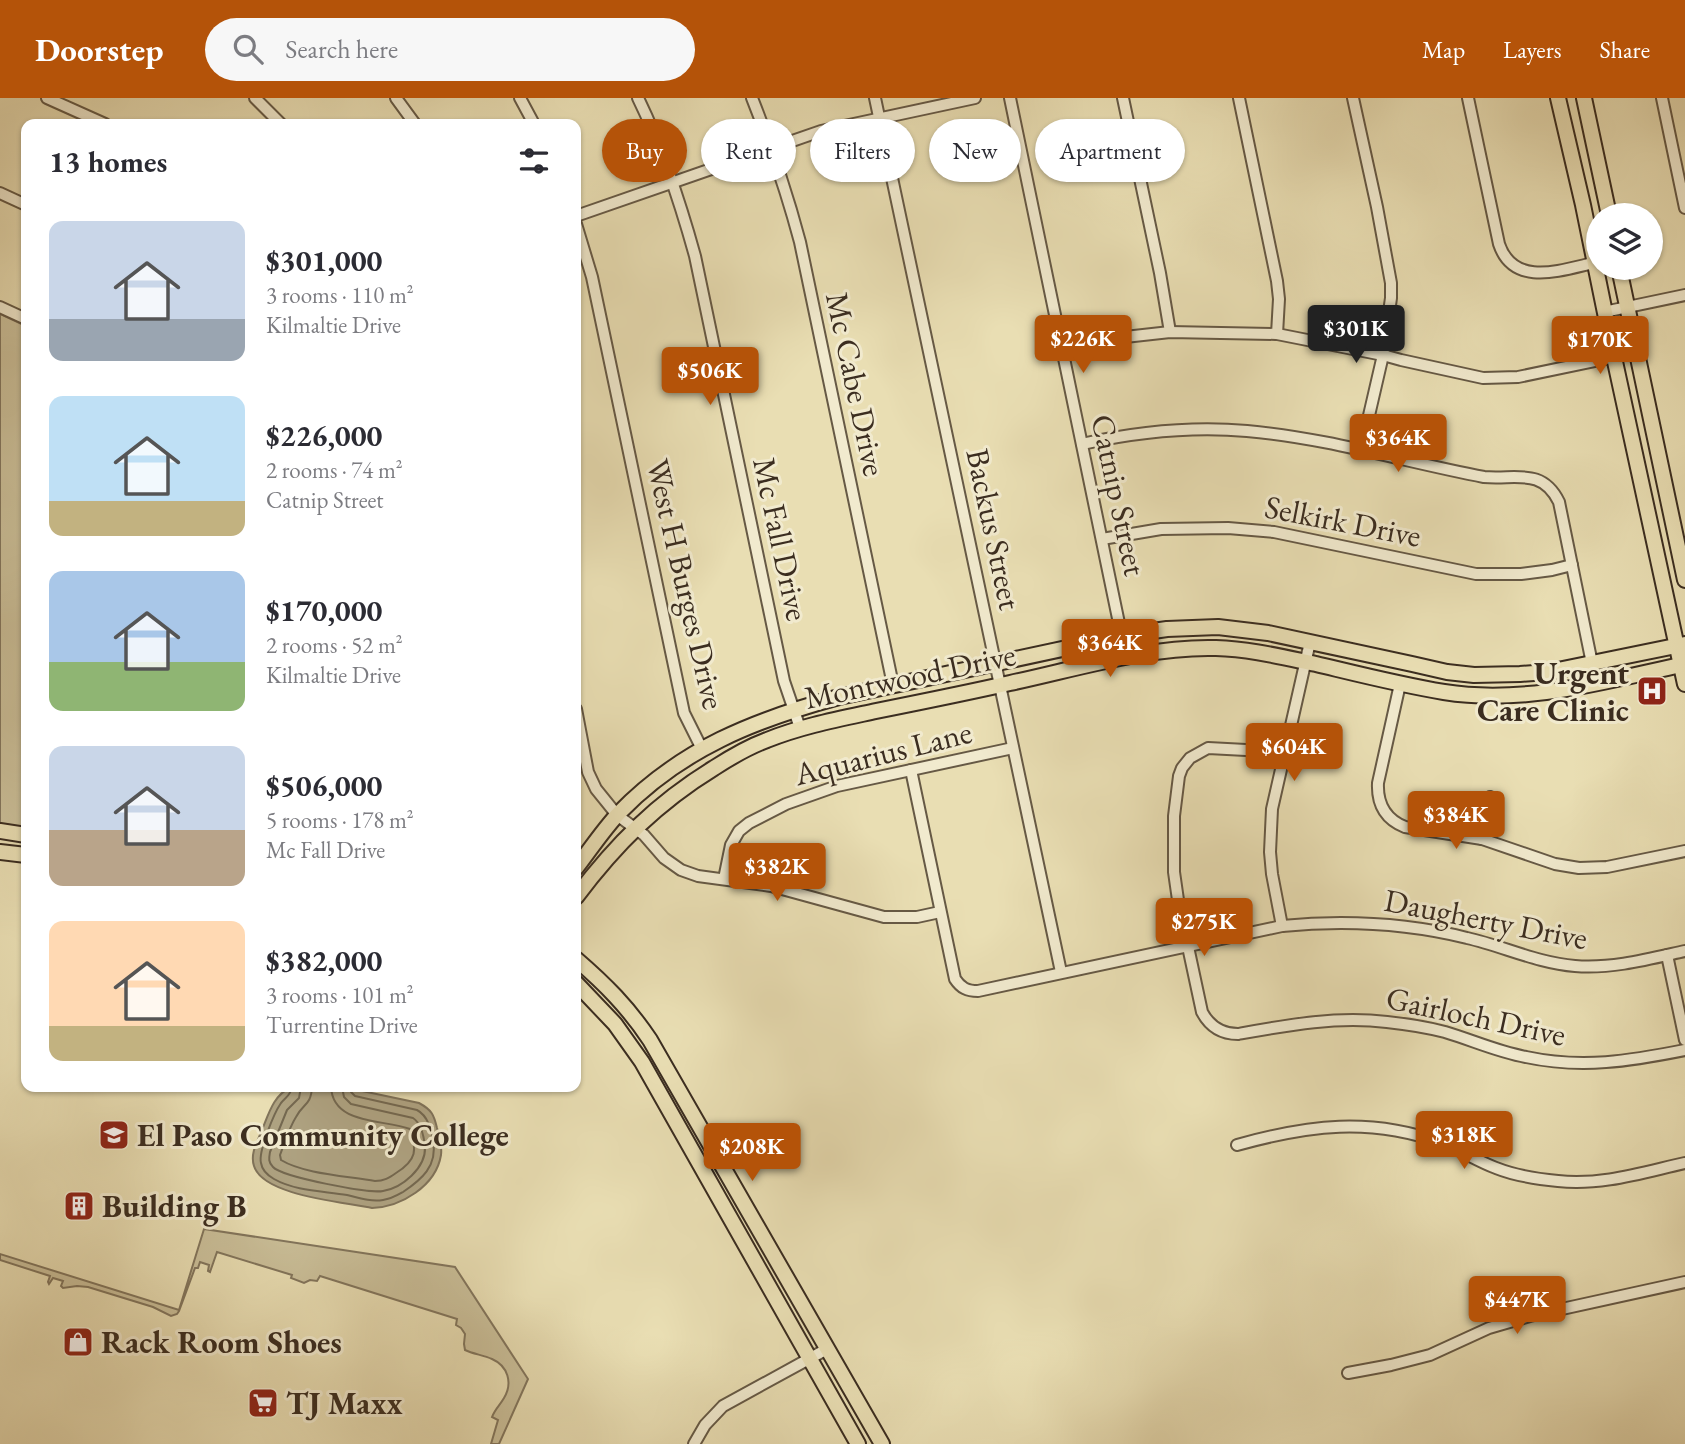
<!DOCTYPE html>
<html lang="en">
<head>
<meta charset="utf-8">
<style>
	:root { --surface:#fff; --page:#f7f7f7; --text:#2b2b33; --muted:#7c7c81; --accent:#b45309 }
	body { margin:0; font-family:"EB Garamond",serif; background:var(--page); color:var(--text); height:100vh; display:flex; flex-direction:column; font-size:26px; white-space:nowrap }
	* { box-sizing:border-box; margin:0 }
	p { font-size:23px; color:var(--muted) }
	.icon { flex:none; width:38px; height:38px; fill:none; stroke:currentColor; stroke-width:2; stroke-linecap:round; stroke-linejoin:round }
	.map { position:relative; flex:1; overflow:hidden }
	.details { position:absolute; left:21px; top:21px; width:560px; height:973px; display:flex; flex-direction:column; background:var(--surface); border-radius:14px; box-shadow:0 2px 5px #0004 }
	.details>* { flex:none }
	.top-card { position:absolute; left:602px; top:21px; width:665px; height:63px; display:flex; gap:14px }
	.fabs { position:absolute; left:1586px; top:105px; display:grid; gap:14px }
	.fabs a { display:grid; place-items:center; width:77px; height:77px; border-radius:50%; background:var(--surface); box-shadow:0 2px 5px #0004; font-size:35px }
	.price { position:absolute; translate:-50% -60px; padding:0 16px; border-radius:7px; background:var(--accent); color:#fff; font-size:23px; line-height:46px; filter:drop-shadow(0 2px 4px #0008) }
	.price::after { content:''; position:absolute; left:50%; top:42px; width:21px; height:16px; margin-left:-10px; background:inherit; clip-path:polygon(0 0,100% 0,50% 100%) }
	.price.selected { background:#222; color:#fff }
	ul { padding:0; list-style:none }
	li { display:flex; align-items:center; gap:21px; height:175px; padding:0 28px }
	li span { display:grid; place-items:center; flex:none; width:196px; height:140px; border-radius:14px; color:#555 }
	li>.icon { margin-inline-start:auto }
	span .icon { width:84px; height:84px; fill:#fffc; stroke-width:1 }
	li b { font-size:30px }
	h2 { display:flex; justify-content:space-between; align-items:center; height:84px; padding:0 28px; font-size:30px }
	.chip { padding:0 24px; border-radius:32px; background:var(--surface); box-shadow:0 2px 5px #0004; font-size:24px; line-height:63px }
	.chip.selected { background:var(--accent); color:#fff }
	header { display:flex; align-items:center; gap:42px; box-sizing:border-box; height:98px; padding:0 35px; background:var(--accent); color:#fff }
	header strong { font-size:33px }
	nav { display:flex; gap:38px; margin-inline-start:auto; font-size:24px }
	.search { width:490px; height:63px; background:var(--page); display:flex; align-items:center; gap:18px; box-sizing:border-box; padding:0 24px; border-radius:38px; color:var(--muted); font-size:26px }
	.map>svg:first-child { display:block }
</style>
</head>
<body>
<header>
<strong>Doorstep</strong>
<div class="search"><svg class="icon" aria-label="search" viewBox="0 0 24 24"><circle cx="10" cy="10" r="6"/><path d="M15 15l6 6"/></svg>Search here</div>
<nav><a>Map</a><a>Layers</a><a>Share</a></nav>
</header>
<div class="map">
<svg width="1685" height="1346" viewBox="0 0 1685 1346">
	<rect width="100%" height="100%" fill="#e9deb3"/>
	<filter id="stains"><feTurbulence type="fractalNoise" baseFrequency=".00286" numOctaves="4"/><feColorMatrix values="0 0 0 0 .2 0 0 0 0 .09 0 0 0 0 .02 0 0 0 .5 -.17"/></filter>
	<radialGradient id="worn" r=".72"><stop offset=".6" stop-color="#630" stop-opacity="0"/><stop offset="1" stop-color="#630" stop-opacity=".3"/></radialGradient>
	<g fill="#cbc09a" stroke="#83765d" stroke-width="2">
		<polygon points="0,216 26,228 26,733 0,729"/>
		<path d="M204,1131L455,1169L528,1281L499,1346H491L498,1322L492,1319C495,1311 500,1307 504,1300C513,1285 508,1268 492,1261C483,1257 473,1256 465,1252L464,1246L465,1236L461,1230L456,1227L457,1221L320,1178L317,1183L310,1182L304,1185L291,1180L292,1177L217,1154L210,1174L208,1173L209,1167L200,1164L198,1170H195L179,1213L177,1216L171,1218L153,1209L88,1189L77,1188L63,1190L61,1188L63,1183L53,1180L49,1186L48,1184L50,1178L0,1162V1156L179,1212Z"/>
	</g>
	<path fill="#aea281" stroke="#80735a" stroke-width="2" d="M291,989L348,990L419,1005C432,1012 434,1017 437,1030C440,1039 442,1048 441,1057C436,1088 401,1109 372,1110C345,1104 263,1098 254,1068C250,1056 257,1044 262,1032C269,1015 273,998 291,989Z"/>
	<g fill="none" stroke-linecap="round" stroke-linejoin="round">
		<g stroke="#746850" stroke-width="2">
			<path d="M292,989C291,997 286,999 281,1005C274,1015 258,1054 261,1065C262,1072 267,1077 274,1081C295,1093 323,1093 347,1097C359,1100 371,1104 383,1102C391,1101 396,1098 403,1094C421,1082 438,1068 433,1043C431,1031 428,1018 417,1012L355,998L351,994V989"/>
			<path d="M301,989L299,1000L287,1012L270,1054C269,1060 268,1064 273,1069C282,1079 370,1096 383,1093C402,1090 426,1070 425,1049C424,1039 422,1026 413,1020L351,1006L344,999L342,989"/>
			<path d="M312,989C311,1008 303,1005 296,1019C289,1030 285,1044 280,1057L281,1062C304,1076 347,1078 375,1083C384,1083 389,1080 396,1075C417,1062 417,1052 410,1031C383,1021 333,1027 331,989"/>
		</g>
		<g stroke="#665945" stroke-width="14">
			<g id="minor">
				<polyline points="47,0 105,26"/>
				<polyline points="255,0 281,26"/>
				<polyline points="396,0 415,26"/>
				<polyline points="520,0 534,26"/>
				<path d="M638,0C663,51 680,104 695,158L784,583L800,630"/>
				<path d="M752,0C771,48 787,95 800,144L893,587"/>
				<polyline points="875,0 1061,874"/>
				<polyline points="1010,0 1126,559"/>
				<polyline points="1123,0 1160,175 1170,234"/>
				<polyline points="1239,0 1277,183 1279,201 1277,236"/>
				<polyline points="1353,0 1377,109 1391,185 1391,200 1383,257 1361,352"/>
				<path d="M1468,0L1499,146C1514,191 1564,171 1598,164"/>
				<polyline points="1662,0 1685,110"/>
				<polyline points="0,95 26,107"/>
				<polyline points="576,118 821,33 975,0"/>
				<polyline points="576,126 592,179 684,615 702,651"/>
				<polyline points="0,209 26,221"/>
				<polyline points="1604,214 1685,197"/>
				<polyline points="1061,250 1116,240 1170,234 1277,236 1383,257 1401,262 1483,280 1518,279 1638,254"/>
				<path d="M1082,346C1136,334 1191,328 1247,333C1328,340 1405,364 1484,379C1515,382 1542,369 1559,404L1596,585"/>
				<polyline points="1102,441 1161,431 1228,430 1274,434 1476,476 1521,476 1552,472 1572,467"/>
				<path d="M1400,586L1378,685C1377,706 1385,721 1405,729L1482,741L1555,766L1579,770L1607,769L1685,753"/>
				<polyline points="576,611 588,674 596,691 617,717 644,737 664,760 681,772 698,778 771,788 884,819 917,819 940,814"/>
				<path d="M1283,661L1246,652L1208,650L1190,660L1182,670L1179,678L1174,718V774L1178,802L1202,914C1210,929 1222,936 1238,936C1288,927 1336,918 1387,924C1406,926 1426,929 1445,934C1472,942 1498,954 1526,959C1582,971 1630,963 1685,952"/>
				<path d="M911,672L955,881C961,890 967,893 978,893L1282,828C1344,822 1406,825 1467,840C1503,848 1537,865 1575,868C1612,871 1649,861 1685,853"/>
				<polyline points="1482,741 1490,699"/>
				<polyline points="724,781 731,747 739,733 749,725 786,706 837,688 1013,650"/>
				<polyline points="1282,828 1272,776 1270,754 1272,711 1310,544"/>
				<polyline points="1667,857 1685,942"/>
				<path d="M1237,1047C1309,1027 1370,1019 1442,1045C1461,1052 1477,1063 1496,1070C1516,1078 1537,1081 1558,1083C1601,1088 1644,1074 1685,1065"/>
				<polyline points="1348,1275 1391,1267 1430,1257 1489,1230 1530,1218 1685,1184"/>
				<polyline points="694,1346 705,1327 723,1308 827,1251"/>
			</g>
		</g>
		<g stroke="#3b2d20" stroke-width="18">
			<g id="major">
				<polyline points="1558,0 1583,107 1614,259 1685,586"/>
				<polyline points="1584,0 1609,117"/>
				<polyline points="1619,170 1685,482"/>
				<polyline points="0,733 26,737"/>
				<polyline points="0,754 26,757"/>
				<path d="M576,770C590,752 603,732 619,715C681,651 754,622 839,599L1132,536L1167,531L1218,529L1268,535L1412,566L1447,574L1474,577L1520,576L1548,574L1685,546"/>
				<path d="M576,799C616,746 657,705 714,670C731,659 748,649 767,642C802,628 839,621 876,613C921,604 966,595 1010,585C1076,571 1149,548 1216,550C1250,551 1282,559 1316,566C1358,576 1401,587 1444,594C1526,607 1605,583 1685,566"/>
				<path d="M576,861C605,886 628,909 650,942L882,1346"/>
				<polyline points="576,885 615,926 642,964 858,1346"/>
			</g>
		</g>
		<use href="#minor" stroke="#f1eace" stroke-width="10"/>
		<use href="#major" stroke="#e9deb3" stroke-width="14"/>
	</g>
	<defs>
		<g id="hospital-square" transform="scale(1.575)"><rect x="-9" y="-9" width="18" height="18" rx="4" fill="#8f2418" stroke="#f1eace"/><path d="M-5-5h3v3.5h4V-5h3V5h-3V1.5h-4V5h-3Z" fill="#fff"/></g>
		<g id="university-square" transform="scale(1.575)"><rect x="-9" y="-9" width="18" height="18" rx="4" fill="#8f2418" stroke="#f1eace"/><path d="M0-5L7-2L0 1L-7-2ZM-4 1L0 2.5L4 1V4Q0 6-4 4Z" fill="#fff"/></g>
		<g id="building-square" transform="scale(1.575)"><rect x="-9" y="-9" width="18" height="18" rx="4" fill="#8f2418" stroke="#f1eace"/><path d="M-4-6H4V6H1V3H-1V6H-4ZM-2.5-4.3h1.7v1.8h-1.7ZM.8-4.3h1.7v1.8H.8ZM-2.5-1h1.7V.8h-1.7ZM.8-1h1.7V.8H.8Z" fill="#fff"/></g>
		<g id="shop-square" transform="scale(1.575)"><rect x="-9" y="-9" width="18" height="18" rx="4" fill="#8f2418" stroke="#f1eace"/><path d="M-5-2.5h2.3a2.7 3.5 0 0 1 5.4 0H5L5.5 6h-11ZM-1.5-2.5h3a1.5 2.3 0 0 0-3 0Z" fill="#fff"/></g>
		<g id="supermarket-square" transform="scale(1.575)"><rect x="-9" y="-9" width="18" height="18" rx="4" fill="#8f2418" stroke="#f1eace"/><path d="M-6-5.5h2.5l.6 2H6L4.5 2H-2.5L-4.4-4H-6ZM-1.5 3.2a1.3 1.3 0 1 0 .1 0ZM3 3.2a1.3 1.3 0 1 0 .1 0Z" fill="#fff"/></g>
	</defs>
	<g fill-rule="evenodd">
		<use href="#hospital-square" x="1652" y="593"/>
		<use href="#university-square" x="114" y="1037"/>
		<use href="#building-square" x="79" y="1108"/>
		<use href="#shop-square" x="78" y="1244"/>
		<use href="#supermarket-square" x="263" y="1305"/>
	</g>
	<g text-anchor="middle" stroke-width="6" stroke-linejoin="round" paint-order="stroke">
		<g font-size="32" fill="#3b2d20" stroke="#f1eace">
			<text transform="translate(856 286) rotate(78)" y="11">Mc Cabe Drive</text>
			<text transform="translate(1119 397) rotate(78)" y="11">Catnip Street</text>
			<text transform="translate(1343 423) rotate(11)" y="11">Selkirk Drive</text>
			<text transform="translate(994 431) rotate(78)" y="11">Backus Street</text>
			<text transform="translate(781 441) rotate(78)" y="11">Mc Fall Drive</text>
			<text transform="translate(686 486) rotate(77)" y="11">West H Burges Drive</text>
			<text transform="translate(910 578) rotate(-12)" y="11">Montwood Drive</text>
			<text transform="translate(883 655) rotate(-14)" y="11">Aquarius Lane</text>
			<text transform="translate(1486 821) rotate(11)" y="11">Daugherty Drive</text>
			<text transform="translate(1476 918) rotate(12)" y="11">Gairloch Drive</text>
		</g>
		<g font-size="32" font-weight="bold" fill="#3b2d20" stroke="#f1eace" text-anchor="start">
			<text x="1629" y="586" text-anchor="end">Urgent<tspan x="1629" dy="37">Care Clinic</tspan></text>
			<text x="137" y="1048">El Paso Community College</text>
			<text x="102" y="1119">Building B</text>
			<text x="101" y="1255">Rack Room Shoes</text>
			<text x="286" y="1316">TJ Maxx</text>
		</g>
	</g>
	<rect width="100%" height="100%" filter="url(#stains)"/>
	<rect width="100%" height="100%" fill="url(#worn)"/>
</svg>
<div class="fabs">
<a><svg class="icon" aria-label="layers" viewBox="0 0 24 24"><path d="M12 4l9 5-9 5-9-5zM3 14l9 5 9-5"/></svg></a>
</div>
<b class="price selected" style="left:1356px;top:267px">$301K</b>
<b class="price" style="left:1083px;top:277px">$226K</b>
<b class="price" style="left:1600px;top:278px">$170K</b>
<b class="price" style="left:710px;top:309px">$506K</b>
<b class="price" style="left:1398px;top:376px">$364K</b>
<b class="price" style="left:1110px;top:581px">$364K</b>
<b class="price" style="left:1294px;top:685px">$604K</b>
<b class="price" style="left:1456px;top:753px">$384K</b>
<b class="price" style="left:777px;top:805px">$382K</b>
<b class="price" style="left:1204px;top:860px">$275K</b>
<b class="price" style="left:1464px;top:1073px">$318K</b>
<b class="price" style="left:752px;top:1085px">$208K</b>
<b class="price" style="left:1517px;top:1238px">$447K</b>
<div class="top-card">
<a class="chip selected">Buy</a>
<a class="chip">Rent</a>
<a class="chip">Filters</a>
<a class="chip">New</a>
<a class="chip">Apartment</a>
</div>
<section class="details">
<h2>13 homes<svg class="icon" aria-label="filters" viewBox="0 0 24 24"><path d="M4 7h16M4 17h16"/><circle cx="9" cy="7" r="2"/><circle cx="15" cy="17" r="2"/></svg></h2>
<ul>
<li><span style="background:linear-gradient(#c9d6e8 70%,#9aa5b1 0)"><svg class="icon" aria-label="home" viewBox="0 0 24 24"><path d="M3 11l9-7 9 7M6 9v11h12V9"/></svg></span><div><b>$301,000</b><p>3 rooms · 110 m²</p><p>Kilmaltie Drive</p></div></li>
<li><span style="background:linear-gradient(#bfe0f5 75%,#c2b280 0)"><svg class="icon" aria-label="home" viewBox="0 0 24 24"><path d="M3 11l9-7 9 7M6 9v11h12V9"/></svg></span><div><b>$226,000</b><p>2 rooms · 74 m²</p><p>Catnip Street</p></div></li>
<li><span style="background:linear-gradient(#a9c7e8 65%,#8fb573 0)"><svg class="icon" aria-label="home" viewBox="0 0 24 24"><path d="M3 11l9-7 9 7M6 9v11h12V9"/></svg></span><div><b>$170,000</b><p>2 rooms · 52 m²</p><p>Kilmaltie Drive</p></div></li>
<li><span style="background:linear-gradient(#c9d6e8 60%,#b9a48a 0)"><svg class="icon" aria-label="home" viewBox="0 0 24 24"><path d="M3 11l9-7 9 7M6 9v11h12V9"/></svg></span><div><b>$506,000</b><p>5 rooms · 178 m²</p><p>Mc Fall Drive</p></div></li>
<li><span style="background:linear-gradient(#ffd9b3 75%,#c2b280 0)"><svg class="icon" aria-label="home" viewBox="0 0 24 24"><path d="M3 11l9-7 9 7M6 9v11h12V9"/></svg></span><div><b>$382,000</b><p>3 rooms · 101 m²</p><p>Turrentine Drive</p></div></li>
</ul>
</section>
</div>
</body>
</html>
